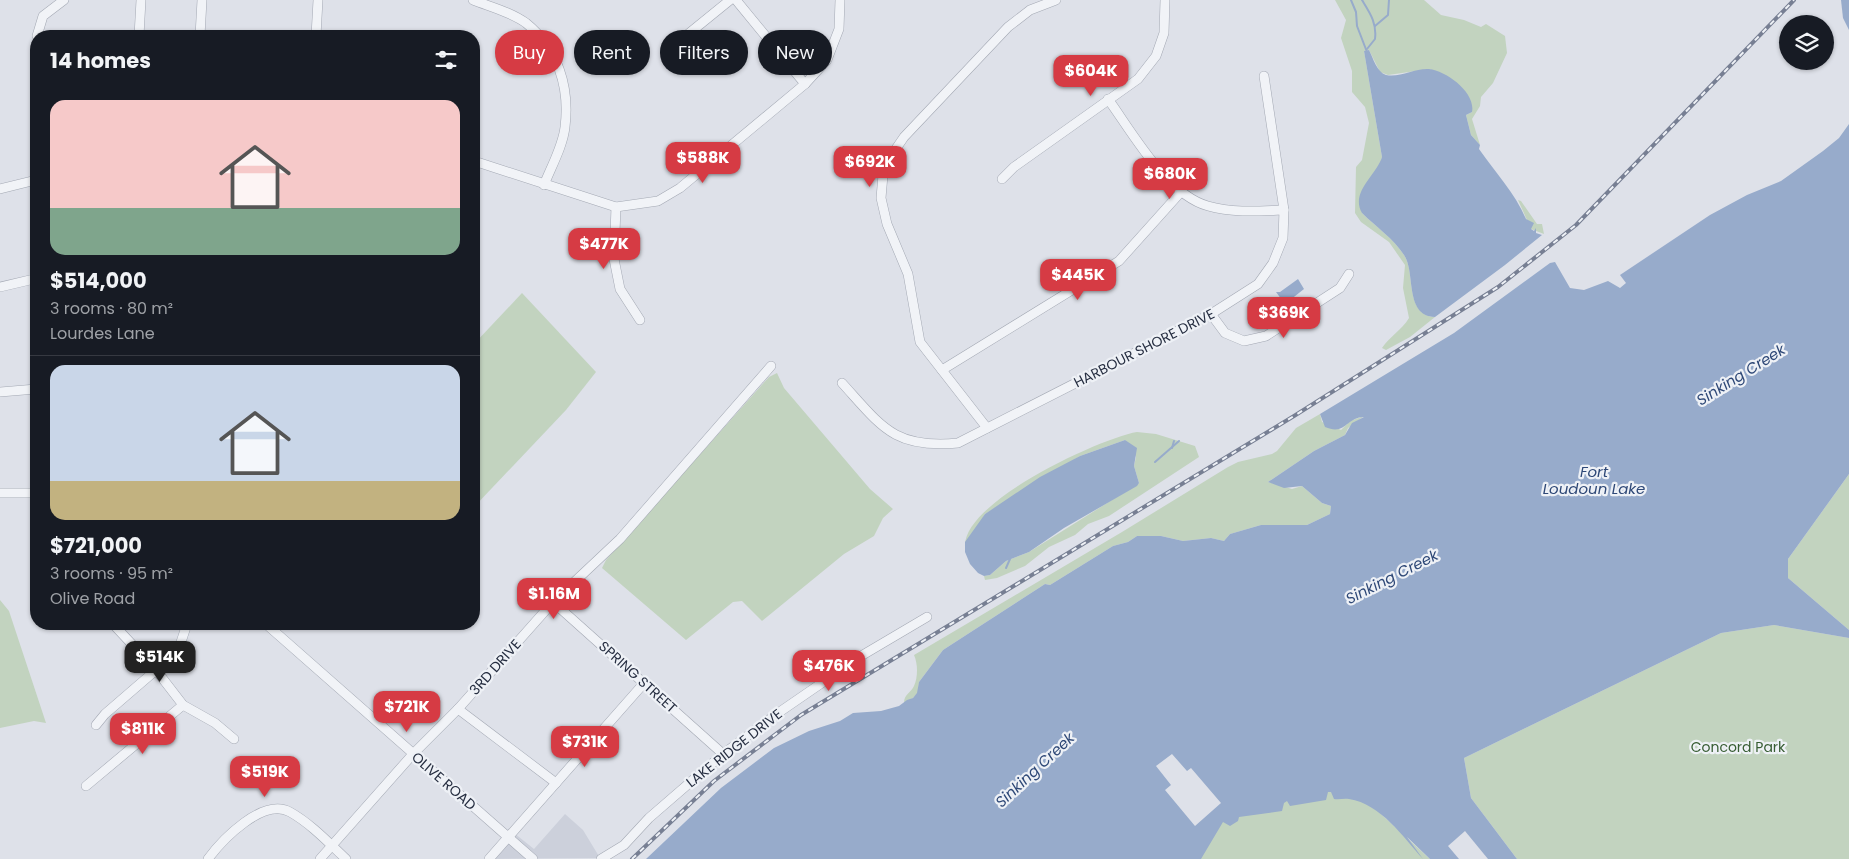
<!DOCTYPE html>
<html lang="en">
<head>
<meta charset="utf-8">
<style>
	:root { --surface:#171b24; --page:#20242c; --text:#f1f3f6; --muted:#9ea1a6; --line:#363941; --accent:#d63b44 }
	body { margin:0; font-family:Poppins,sans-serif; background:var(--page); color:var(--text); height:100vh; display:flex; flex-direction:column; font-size:19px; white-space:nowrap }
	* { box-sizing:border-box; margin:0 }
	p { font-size:16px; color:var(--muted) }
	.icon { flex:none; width:28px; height:28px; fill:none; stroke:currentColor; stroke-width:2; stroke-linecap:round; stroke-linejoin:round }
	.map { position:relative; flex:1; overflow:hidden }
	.drawer { position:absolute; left:30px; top:30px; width:450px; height:600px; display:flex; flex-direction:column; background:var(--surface); border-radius:20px; box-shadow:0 1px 4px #0004 }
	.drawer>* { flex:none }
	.top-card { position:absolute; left:495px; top:30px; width:475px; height:45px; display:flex; gap:10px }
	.controls { position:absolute; left:1779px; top:15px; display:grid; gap:10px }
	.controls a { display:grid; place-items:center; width:55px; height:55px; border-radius:50%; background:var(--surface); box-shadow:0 1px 4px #0004; font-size:25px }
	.price { position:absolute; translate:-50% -42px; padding:0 11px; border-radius:10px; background:var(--accent); color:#fff; font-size:16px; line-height:32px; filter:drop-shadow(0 1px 2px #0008) }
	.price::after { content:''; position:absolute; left:50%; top:30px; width:15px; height:11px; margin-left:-8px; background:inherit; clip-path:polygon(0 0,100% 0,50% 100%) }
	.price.active { background:#222; color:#fff }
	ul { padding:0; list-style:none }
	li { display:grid; align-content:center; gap:10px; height:265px; padding:0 20px }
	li+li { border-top:1px solid var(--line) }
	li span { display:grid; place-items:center; height:155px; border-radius:15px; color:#555 }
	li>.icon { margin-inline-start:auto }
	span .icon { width:90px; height:90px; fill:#fffc; stroke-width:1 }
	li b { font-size:21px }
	h2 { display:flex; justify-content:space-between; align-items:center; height:60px; padding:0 20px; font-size:21px }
	.pill { padding:0 18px; border-radius:22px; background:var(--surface); box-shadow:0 1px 4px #0004; font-size:18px; line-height:45px }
	.pill.active { background:var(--accent); color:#fff }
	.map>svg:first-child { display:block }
</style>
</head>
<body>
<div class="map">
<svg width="1849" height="859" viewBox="0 0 1849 859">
	<rect width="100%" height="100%" fill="#dee1e9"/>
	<polygon fill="#ccd0db" points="565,814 583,830 600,858 486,859 509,829 534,849"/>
	<g fill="#c2d3bf">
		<path d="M1335,0H1424L1441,15L1464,20L1481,27L1486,24L1505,36L1507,53L1493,83L1481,97L1480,106L1472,119L1480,145L1471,135L1466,115L1472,112L1430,69L1388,75L1380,72L1369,50L1364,51L1382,157L1379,168L1373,175L1362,213C1375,226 1394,239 1404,255C1416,272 1404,315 1435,317L1410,337L1386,350L1382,348C1390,336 1402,330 1409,318L1403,288L1405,265L1389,242L1361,222L1355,213L1356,167L1362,160L1369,123L1365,107L1352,92V71L1341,38L1346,20Z"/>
		<polygon points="1518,200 1521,201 1537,224 1542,224 1544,234 1531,229"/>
		<polygon points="522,293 596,372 566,410 474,507 474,344"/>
		<polygon points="777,373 784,388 870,489 893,509 883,518 874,536 844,554 762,621 742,601 733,602 686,640 602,568 606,560 769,377"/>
		<path d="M1320,414L1322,422L1341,430L1350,421L1364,416L1348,428L1345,435L1314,451L1268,482L1292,489L1302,486L1322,503L1331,506L1330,514L1307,525H1261L1230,534L1224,541L1211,538L1183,541L1161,536H1137L1128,542L1113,546L1050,585L1045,584L943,650L919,682L918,693L913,698L904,703C904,694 911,693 914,686C918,677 918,664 914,655L1122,532L1228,467L1238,462L1272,454L1277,451L1296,428Z"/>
		<path d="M1137,432L1156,434L1195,446L1199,457L1109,516L1088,524L1075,535L1049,547L1025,566L997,578L985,580L984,576L990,575L1006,561L1029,552L1139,483L1134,466L1136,457L1125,440L1080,456L985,514C978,529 965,535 966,552C951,507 1100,438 1137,432Z"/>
		<polygon points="1849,474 1849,630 1788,578 1788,559"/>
		<polygon points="0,600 9,611 46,723 34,721 0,728"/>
		<polygon points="1774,625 1849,638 1849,859 1517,859 1471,798 1464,758 1721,633"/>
		<polygon points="1309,791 1356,791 1430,859 1195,859 1224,817"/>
	</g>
	<g fill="#97abcb">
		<polygon points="1841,0 1849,0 1849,30 1843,18"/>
		<path d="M1369,50C1373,58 1377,72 1386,75C1400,78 1415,68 1429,69C1447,71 1476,93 1472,112L1466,115L1471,135L1480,145L1479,149C1495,172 1515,193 1526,219L1534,223L1531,229L1534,231L1536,228V233L1542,235L1505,265L1435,317C1404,316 1416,272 1404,255C1394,239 1375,226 1362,213C1350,192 1376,176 1382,157L1364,51Z"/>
		<path d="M1849,124V474L1788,559V578L1849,630V638L1774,625L1721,633L1464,758L1471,798L1517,859H1430L1407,837L1423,859C1403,837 1381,804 1349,799C1344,798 1339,800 1334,799L1331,792H1328L1326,800L1290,806L1287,801L1284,803L1282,811L1239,817L1238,821L1230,826L1223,822L1201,859H646L721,788L774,748L809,731L840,721L853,713L881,711L899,706L907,700L913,698L917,693L919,682L943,650L1045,584L1050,585L1113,546L1128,542L1137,536H1161L1183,541L1211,538L1224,541L1230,534L1261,525H1307L1330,514L1331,506L1322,503L1302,486L1284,488L1268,482L1314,451L1345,435L1352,423L1364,417C1346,417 1346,436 1325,427L1320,414L1454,333L1550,263L1555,262L1570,288L1584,290L1608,281L1620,288L1626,283L1620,275L1710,215L1747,195L1781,181L1823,151L1839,138Z"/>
		<polygon points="1298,279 1304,289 1285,304 1276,292 1280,292"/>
		<polygon points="1125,440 1137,448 1134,466 1139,483 1137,486 1064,528 1029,552 1006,561 990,575 984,576 978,573 970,564 965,552 965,542 985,514 1040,477 1080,456"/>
	</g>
	<g fill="#dee1e9">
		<polygon points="1172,754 1187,771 1191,768 1221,803 1195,826 1165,790 1171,785 1156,766"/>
		<polygon points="1465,831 1488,859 1459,859 1448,846"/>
	</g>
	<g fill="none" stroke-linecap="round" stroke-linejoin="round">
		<g stroke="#97abcb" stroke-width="2">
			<polyline points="1351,0 1356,12 1357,26 1367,52"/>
			<path d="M1362,0C1370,13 1377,23 1375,39L1367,49"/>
			<polyline points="1375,26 1388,15 1389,0"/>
			<polyline points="1172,448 1174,441"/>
			<polyline points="1155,462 1179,441"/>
			<polyline points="1006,568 1010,559"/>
		</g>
		<g stroke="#a3a8b3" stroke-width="10">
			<g id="minor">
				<path d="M473,0C491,7 511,12 526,23C558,49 570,87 565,127C563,146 551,167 544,185"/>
				<polyline points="736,0 805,84"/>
				<polyline points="37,36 43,16 64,0"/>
				<polyline points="139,36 141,0"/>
				<polyline points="200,36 202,0"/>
				<polyline points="316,36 318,0"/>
				<polyline points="666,52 730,0"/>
				<polyline points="35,74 36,55"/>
				<path d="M1108,99C1132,132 1167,195 1208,206C1232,213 1259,211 1284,210"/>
				<polyline points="474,161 616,207 658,201 680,188 805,84 827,60 839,29 840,0"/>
				<polyline points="1002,179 1014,167 1138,79 1156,56 1164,33 1165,0"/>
				<polyline points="0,189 36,180"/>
				<polyline points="616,207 614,259 620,289 640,320"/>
				<polyline points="0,287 34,279"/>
				<polyline points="1211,314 1225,333 1244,341 1266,336 1340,288 1349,274"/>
				<polyline points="942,370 1119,261 1180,193"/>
				<path d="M842,383C882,427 894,449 958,443L1211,314L1258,284L1273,263L1283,238L1284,210L1264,76"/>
				<polyline points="0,392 36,389"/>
				<polyline points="987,428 920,342 908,274 887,224 881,198 883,175 891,156 904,137 1008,27 1030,10 1056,0"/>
				<polyline points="0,493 36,493"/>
				<polyline points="553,602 723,754"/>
				<polyline points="113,624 156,670 183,705 215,723 234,739"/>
				<polyline points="266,624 533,859"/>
				<polyline points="63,625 64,624"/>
				<polyline points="458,709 556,783"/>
				<polyline points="96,725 105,714 178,651 187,624"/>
				<polyline points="86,786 183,705"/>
				<path d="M208,859C222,840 263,797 290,812C310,823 329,843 346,859"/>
				<polyline points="320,859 413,754 458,709 553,602 620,539 771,366"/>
				<polyline points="489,859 645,682"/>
				<polyline points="601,859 624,845 649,818 723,754 781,711 861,656 927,617"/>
			</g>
		</g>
		<use href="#minor" stroke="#f1f3f7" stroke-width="9"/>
		<g stroke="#777f93" stroke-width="4">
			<polyline id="rail" points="632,859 714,781 801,715 1294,416 1498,287 1576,225 1794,0"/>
		</g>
		<use href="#rail" stroke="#eef1f6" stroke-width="2" stroke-dasharray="5.5" stroke-linecap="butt"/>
	</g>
	<g text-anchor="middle" stroke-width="4.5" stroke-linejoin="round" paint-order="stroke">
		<g font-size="14" fill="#262e41" stroke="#eef1f6">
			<text transform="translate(1144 348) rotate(-27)" y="5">HARBOUR SHORE DRIVE</text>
			<text transform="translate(495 667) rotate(-48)" y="5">3RD DRIVE</text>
			<text transform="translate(638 677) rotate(42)" y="5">SPRING STREET</text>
			<text transform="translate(734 748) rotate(-38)" y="5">LAKE RIDGE DRIVE</text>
			<text transform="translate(444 781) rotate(41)" y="5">OLIVE ROAD</text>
		</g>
		<g font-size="14" fill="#375d33" stroke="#eef1f6">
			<text x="1738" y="752">Concord Park</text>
		</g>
		<g font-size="15" font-style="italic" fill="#2e4877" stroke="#eef1f6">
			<text transform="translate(1741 375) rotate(-32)" y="5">Sinking Creek</text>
			<text x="1594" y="477">Fort<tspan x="1594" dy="17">Loudoun Lake</tspan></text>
			<text transform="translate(1392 577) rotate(-27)" y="5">Sinking Creek</text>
			<text transform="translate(1035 770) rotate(-43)" y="5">Sinking Creek</text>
		</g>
	</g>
</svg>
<div class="controls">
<a><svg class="icon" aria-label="layers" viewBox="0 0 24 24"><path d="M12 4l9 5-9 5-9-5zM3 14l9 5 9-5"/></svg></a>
</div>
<b class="price" style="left:1091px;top:97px">$604K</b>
<b class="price" style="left:703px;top:184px">$588K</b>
<b class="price" style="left:870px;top:188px">$692K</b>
<b class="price" style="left:1170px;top:200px">$680K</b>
<b class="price" style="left:604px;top:270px">$477K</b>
<b class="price" style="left:1078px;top:301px">$445K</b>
<b class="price" style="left:1284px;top:339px">$369K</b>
<b class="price" style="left:554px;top:620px">$1.16M</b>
<b class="price active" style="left:160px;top:683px">$514K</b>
<b class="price" style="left:829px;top:692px">$476K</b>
<b class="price" style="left:407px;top:733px">$721K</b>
<b class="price" style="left:143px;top:755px">$811K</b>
<b class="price" style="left:585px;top:768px">$731K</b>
<b class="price" style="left:265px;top:798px">$519K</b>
<div class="top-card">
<a class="pill active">Buy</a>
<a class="pill">Rent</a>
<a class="pill">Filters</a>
<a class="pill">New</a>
</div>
<section class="drawer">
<h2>14 homes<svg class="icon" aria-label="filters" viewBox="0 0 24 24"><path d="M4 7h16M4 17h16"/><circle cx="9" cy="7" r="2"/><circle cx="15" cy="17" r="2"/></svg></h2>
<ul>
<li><span style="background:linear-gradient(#f6c9c9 70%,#7fa58c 0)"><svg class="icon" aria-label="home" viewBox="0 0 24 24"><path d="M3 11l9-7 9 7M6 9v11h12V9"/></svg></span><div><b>$514,000</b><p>3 rooms · 80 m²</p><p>Lourdes Lane</p></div></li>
<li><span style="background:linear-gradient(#c9d6e8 75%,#c2b280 0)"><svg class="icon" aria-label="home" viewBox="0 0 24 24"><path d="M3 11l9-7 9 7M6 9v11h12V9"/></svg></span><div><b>$721,000</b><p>3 rooms · 95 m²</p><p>Olive Road</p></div></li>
</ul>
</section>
</div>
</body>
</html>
